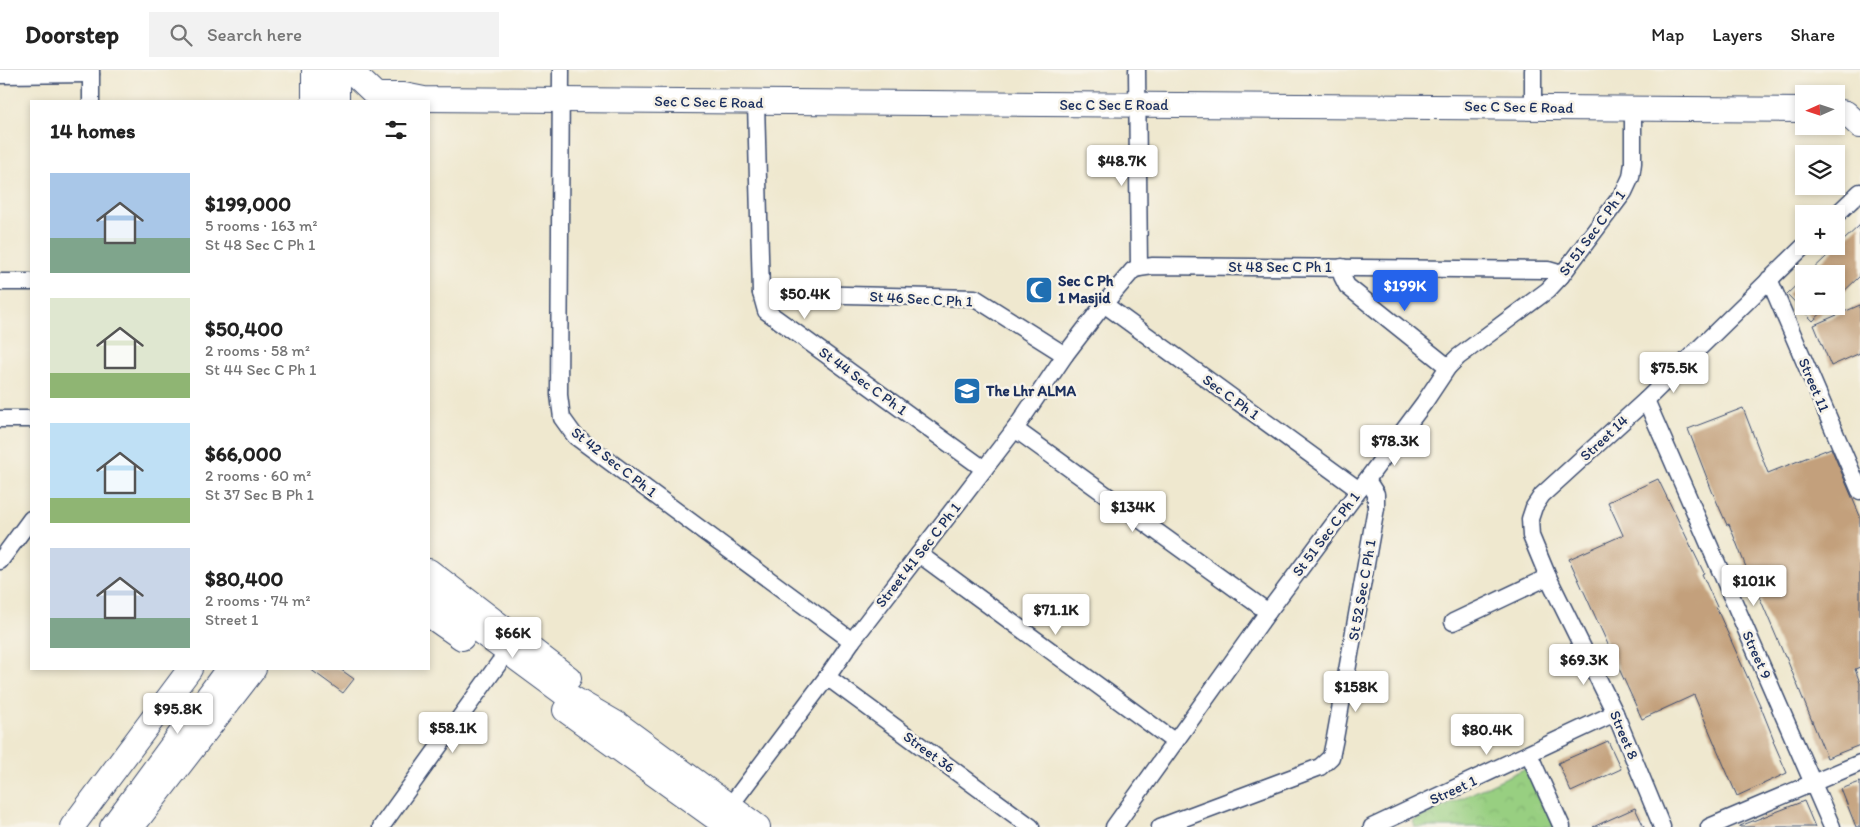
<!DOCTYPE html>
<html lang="en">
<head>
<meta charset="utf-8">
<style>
	:root { --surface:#fff; --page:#f2f2f2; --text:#222; --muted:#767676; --line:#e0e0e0; --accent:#2563eb }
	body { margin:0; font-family:Itim,sans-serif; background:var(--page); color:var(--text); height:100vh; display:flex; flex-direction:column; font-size:19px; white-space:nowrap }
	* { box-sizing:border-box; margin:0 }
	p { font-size:16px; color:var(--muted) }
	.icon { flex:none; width:28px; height:28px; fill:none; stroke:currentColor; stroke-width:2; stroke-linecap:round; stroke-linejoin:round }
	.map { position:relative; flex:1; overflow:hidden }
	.details { position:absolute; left:30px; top:30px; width:400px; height:570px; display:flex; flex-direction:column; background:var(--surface); border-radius:0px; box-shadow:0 2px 8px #0003 }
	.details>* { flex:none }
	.needle { width:32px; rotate:267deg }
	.fabs { position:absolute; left:1795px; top:15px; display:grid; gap:10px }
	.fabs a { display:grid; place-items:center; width:50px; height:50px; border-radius:0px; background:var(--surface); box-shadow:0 2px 8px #0003; font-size:25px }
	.price { position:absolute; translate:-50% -42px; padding:0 11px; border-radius:5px; background:#fff; color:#222; font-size:16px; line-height:32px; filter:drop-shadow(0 1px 2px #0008) }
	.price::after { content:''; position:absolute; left:50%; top:30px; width:15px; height:11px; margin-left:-8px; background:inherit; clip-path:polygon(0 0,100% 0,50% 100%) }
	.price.current { background:var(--accent); color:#fff }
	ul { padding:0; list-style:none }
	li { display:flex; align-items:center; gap:15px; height:125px; padding:0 20px }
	li span { display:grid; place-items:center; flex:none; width:140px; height:100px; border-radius:0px; color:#555 }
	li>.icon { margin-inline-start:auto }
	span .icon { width:60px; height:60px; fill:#fffc; stroke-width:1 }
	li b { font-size:21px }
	h2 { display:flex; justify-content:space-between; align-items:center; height:60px; padding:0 20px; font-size:21px }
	header { display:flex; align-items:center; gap:30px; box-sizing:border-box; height:70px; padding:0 25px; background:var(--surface); border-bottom:1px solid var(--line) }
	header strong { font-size:24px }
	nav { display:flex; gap:28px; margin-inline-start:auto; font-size:18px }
	.search { width:350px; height:45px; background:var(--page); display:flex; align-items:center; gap:12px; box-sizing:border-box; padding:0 18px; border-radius:0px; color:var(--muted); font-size:19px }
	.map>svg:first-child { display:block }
</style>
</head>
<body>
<header>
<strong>Doorstep</strong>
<div class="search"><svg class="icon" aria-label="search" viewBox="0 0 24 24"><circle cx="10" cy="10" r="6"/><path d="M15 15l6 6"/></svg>Search here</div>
<nav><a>Map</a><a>Layers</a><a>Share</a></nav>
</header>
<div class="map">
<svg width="1860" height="757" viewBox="0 0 1860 757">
	<defs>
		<pattern id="park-crowns" width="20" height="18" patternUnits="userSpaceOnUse" patternTransform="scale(1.25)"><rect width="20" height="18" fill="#98cf81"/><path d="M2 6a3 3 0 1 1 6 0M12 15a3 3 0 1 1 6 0" fill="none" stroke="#82b272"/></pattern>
	</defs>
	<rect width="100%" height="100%" fill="#f7f3e8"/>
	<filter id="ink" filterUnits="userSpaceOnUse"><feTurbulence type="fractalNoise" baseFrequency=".02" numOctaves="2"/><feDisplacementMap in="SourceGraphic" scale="10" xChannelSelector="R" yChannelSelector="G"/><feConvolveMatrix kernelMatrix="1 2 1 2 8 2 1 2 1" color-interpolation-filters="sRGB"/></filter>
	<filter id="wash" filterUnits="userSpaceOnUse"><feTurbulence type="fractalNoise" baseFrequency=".0096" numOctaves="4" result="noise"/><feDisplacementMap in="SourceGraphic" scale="20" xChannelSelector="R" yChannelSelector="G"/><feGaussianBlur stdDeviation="1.12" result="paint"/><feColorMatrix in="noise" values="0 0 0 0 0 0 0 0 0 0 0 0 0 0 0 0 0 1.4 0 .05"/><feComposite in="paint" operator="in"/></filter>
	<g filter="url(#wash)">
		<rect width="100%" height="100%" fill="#efe8cf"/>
		<polygon fill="url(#park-crowns)" stroke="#5a7f70" points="1530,696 1557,757 1415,757 1413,751"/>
		<g id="blocks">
			<g fill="#c3a07b">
				<polygon points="1860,155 1860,206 1836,229 1836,204 1808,204"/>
				<polygon points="1804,208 1804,236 1829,236 1813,251 1787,224"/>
				<polygon points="1860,235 1860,283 1831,296 1814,255"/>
				<polygon points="1743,338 1768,403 1831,378 1860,446 1860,597 1855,599 1860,613 1860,675 1827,688 1786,587 1785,587 1756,519 1755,520 1729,454 1727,455 1712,421 1688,359"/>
				<polygon points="1658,409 1704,503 1702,504 1717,537 1716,537 1760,635 1774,670 1773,671 1787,703 1737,726 1694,625 1642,649 1569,489 1623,465 1608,432"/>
				<polygon points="310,599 340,599 354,609 343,623"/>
				<polygon points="1608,671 1621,699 1571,722 1558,693"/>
				<polygon points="1860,712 1860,757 1856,757 1841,719"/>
				<polygon points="1804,731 1815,757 1740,757 1740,756"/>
				<polygon points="1635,738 1644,757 1593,757"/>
			</g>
		</g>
	</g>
	<g filter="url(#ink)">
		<use href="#blocks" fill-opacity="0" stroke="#3b4b6f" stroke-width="1"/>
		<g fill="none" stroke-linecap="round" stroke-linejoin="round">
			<g stroke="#3b4b6f" stroke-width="19">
				<g id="street">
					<polyline points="91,0 91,31"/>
					<polyline points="561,0 559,325 562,348 575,366 852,571"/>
					<polyline points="1137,0 1139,198"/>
					<polyline points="1533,0 1533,37"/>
					<polyline points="0,5 91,4"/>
					<polyline points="756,33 761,223 766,241 984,399"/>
					<polyline points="1836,145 1860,122"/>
					<polyline points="1342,197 1342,206 1347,216 1448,297"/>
					<polyline points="1769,209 1860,421"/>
					<polyline points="0,212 31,212"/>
					<polyline points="761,223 975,228 1065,285"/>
					<polyline points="1104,234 1359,420"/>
					<polyline points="1646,330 1832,757"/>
					<polyline points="0,349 31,349"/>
					<polyline points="1015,359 1268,542"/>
					<polyline points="919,484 1175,672"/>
					<polyline points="0,491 31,449"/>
					<polyline points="1453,552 1548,507"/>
					<polyline points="827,607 1031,757"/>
					<polyline points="1529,684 1562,757"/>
					<polyline points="730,736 827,607 852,571 1015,359 1065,285 1104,234 1133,200 1139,198 1153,196 1548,200 1555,202 1561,206"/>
					<polyline points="381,757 499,593"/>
					<polyline points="1114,757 1268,542 1424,333 1448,297 1458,287 1548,220 1561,206 1624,122 1631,107 1633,93 1633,39"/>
					<polyline points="1160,757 1320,697 1331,687 1335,668 1376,438 1376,424 1367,410"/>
					<polyline points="1372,757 1615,643"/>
					<polyline points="1662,757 1615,643 1548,507 1531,466 1530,449 1534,437 1542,425 1646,330 1804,176"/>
					<polyline points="1709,757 1860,693"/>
				</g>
			</g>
			<g stroke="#3b4b6f" stroke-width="26">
				<g id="secondary">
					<polyline points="352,2 374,23 379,25 404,25 424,29 1804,40"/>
					<polyline points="314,31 314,0"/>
					<polyline points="337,31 337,0"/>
					<polyline points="1836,41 1846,43 1860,56"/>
					<polyline points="429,501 569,608"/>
					<polyline points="429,524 562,622 619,655 758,757"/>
					<polyline points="429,545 462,568"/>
					<polyline points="565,640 728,757"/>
					<polyline points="72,757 190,599"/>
					<polyline points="112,757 228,599"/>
					<polyline points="132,757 254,599"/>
				</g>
			</g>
			<use href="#street" stroke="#fff" stroke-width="16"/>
			<use href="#secondary" stroke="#fff" stroke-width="24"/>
		</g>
	</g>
	<defs>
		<g id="mosque-square" transform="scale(1.4375)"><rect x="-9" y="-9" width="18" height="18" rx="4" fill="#1f6fb2" stroke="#f7f3e8"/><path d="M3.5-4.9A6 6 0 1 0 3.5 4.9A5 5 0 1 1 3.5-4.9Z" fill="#fff"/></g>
		<g id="school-square" transform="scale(1.4375)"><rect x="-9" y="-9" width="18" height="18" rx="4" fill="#1f6fb2" stroke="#f7f3e8"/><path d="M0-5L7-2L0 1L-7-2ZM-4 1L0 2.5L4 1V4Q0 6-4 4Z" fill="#fff"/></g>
	</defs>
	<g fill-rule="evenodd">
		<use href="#mosque-square" x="1039" y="220"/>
		<use href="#school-square" x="967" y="321"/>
	</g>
	<g text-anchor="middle" stroke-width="5" stroke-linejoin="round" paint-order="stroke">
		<g font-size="15" fill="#1b2f5e" stroke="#f7f3e8">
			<text transform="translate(709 32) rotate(1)" y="5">Sec C Sec E Road</text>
			<text x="1114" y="40">Sec C Sec E Road</text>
			<text transform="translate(1519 37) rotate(1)" y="5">Sec C Sec E Road</text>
			<text transform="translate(1592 163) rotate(-54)" y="5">St 51 Sec C Ph 1</text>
			<text x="1280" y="202">St 48 Sec C Ph 1</text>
			<text transform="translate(921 229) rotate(3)" y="5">St 46 Sec C Ph 1</text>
			<text transform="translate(863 311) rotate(36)" y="5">St 44 Sec C Ph 1</text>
			<text transform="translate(1814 315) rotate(67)" y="5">Street 11</text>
			<text transform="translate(1231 327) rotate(36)" y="5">Sec C Ph 1</text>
			<text transform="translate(1604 368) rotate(-43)" y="5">Street 14</text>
			<text transform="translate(614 392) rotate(38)" y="5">St 42 Sec C Ph 1</text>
			<text transform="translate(1326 464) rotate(-53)" y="5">St 51 Sec C Ph 1</text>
			<text transform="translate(918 485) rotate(-52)" y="5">Street 41 Sec C Ph 1</text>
			<text transform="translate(1362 520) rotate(-80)" y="5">St 52 Sec C Ph 1</text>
			<text transform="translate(1757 585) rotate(66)" y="5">Street 9</text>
			<text transform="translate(1624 665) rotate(67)" y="5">Street 8</text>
			<text transform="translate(929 682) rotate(36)" y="5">Street 36</text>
			<text transform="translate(1453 720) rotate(-25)" y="5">Street 1</text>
		</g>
		<g font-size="15" font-weight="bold" fill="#1b2f5e" stroke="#f7f3e8" text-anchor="start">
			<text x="1058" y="216">Sec C Ph<tspan x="1058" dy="17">1 Masjid</tspan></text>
			<text x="986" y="326">The Lhr ALMA</text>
		</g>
	</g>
</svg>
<div class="fabs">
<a><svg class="needle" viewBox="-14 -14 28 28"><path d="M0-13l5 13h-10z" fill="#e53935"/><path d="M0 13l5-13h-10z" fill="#767676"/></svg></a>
<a><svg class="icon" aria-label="layers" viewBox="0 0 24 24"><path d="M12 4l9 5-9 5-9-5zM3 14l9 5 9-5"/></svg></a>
<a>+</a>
<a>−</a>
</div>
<b class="price" style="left:1122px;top:117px">$48.7K</b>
<b class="price current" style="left:1405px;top:242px">$199K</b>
<b class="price" style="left:805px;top:250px">$50.4K</b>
<b class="price" style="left:1674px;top:324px">$75.5K</b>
<b class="price" style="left:1395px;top:397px">$78.3K</b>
<b class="price" style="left:1133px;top:463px">$134K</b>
<b class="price" style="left:1754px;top:537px">$101K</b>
<b class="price" style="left:1056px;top:566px">$71.1K</b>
<b class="price" style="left:513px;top:589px">$66K</b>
<b class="price" style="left:1584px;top:616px">$69.3K</b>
<b class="price" style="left:1356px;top:643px">$158K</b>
<b class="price" style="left:178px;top:665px">$95.8K</b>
<b class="price" style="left:453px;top:684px">$58.1K</b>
<b class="price" style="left:1487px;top:686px">$80.4K</b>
<section class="details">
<h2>14 homes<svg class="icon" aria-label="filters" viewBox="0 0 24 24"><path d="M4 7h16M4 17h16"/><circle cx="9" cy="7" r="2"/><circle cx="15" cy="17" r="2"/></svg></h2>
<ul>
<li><span style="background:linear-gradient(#a9c7e8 65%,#7fa58c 0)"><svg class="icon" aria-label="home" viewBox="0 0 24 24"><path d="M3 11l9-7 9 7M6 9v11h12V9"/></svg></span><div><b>$199,000</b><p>5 rooms · 163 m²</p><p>St 48 Sec C Ph 1</p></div></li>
<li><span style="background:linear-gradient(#dfe7d0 75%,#8fb573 0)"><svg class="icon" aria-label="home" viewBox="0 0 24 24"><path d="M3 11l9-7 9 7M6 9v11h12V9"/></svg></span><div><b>$50,400</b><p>2 rooms · 58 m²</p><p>St 44 Sec C Ph 1</p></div></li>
<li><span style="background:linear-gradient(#bfe0f5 75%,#8fb573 0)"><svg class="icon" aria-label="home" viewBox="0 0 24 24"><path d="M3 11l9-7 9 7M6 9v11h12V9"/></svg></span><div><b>$66,000</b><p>2 rooms · 60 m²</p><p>St 37 Sec B Ph 1</p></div></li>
<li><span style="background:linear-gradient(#c9d6e8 70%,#7fa58c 0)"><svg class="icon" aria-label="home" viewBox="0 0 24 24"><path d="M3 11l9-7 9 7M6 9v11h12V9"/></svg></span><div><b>$80,400</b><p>2 rooms · 74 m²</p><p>Street 1</p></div></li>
</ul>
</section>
</div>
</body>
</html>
